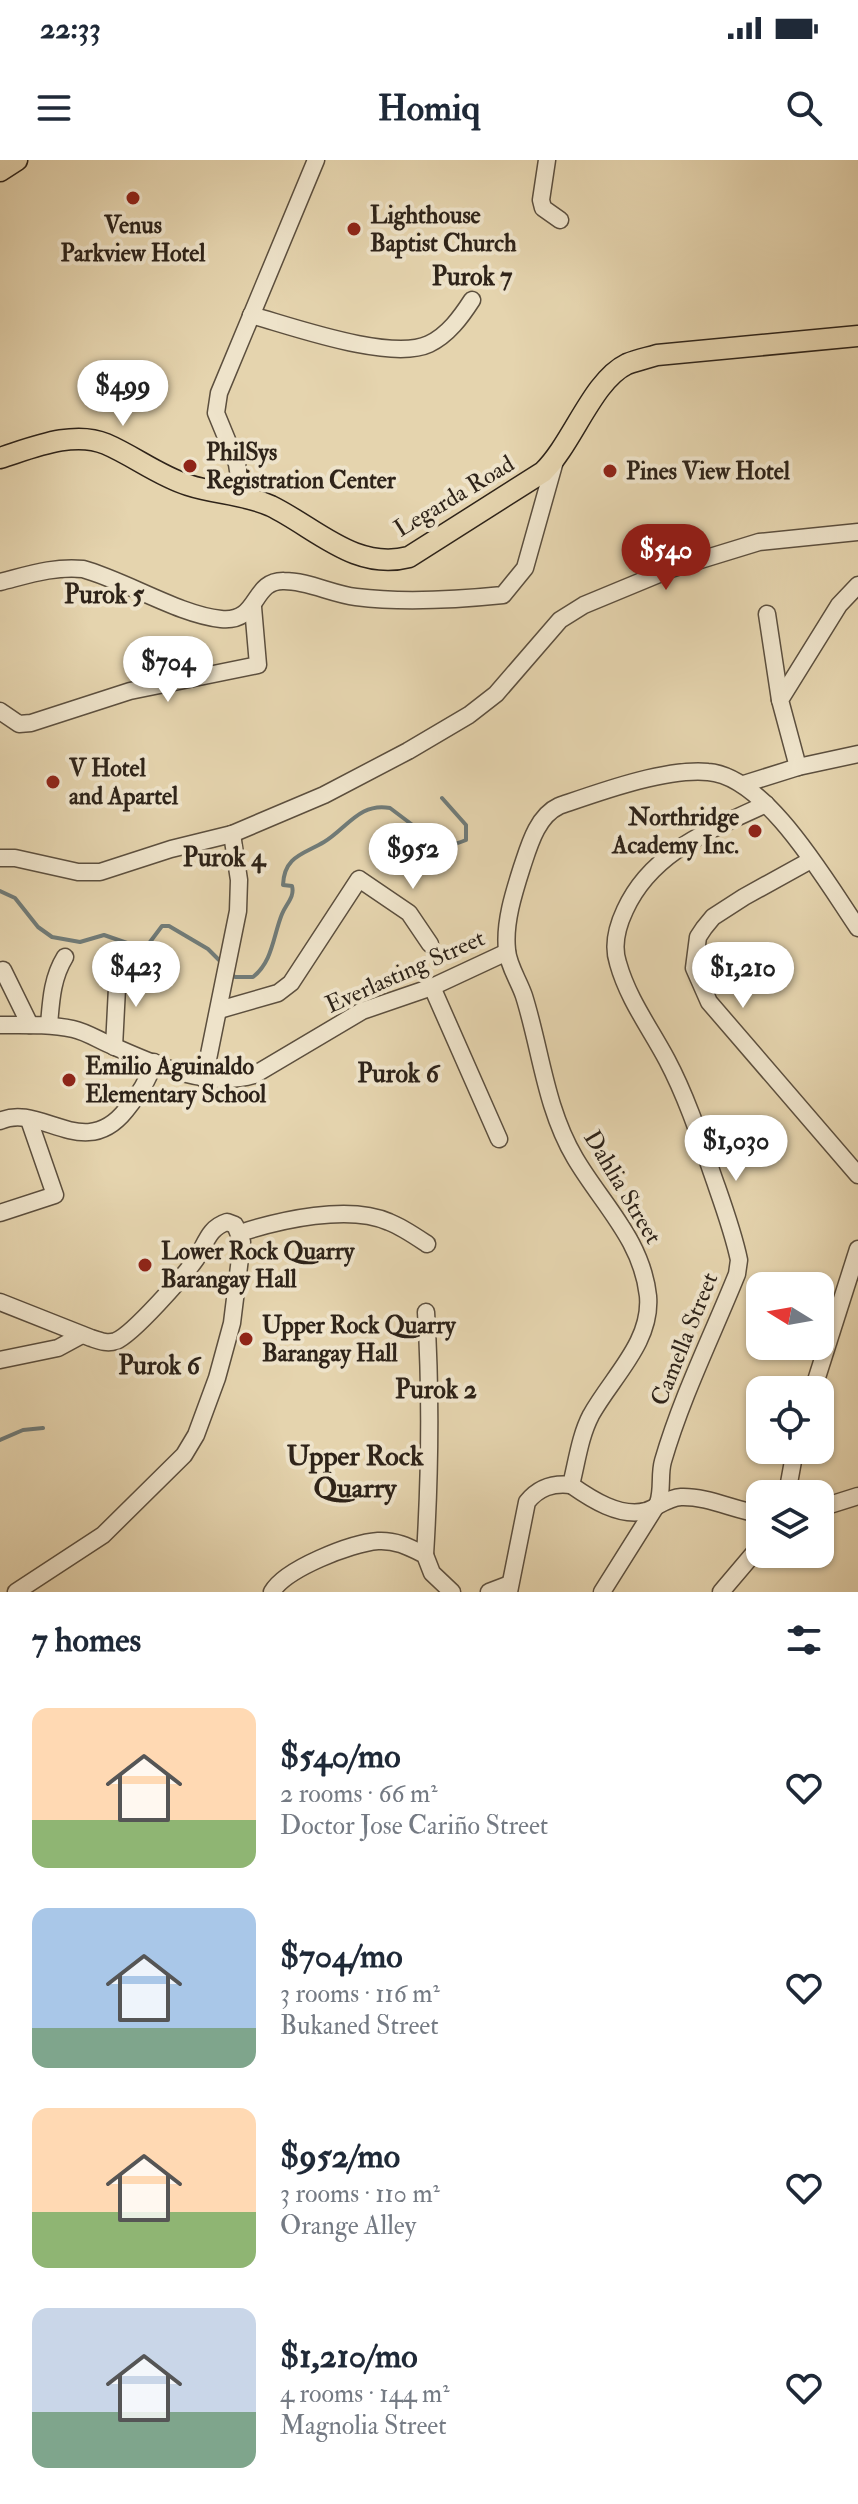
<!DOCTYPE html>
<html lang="en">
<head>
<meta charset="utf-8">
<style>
	:root { --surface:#fff; --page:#f2f2f3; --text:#1f2937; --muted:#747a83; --accent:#8f2418 }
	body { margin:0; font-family:"IM FELL Double Pica",serif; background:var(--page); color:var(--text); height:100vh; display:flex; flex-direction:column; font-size:30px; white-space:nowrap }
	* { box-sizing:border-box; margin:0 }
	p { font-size:26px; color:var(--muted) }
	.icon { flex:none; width:44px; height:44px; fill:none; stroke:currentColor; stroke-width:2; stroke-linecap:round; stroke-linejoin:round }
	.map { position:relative; height:1432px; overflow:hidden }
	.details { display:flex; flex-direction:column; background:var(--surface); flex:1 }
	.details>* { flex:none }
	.needle { width:52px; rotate:281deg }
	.controls { position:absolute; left:746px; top:1112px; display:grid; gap:16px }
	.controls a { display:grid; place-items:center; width:88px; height:88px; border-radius:16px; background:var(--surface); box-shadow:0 2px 6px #0004; font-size:40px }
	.price { position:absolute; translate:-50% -68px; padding:0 18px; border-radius:28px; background:#fff; color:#222; font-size:26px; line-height:52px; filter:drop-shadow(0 2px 4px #0008) }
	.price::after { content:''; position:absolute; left:50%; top:48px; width:24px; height:18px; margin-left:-12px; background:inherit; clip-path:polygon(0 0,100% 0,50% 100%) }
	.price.selected { background:var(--accent); color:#fff }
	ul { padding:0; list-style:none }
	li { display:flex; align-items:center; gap:24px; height:200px; padding:0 32px }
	li span { display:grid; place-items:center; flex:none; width:224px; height:160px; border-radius:16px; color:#555 }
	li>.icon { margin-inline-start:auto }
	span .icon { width:96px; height:96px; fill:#fffc; stroke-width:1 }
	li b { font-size:34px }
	h2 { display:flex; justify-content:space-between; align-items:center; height:96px; padding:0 32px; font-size:34px }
	.status { display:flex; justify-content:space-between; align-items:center; height:56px; padding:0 40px; background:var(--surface); direction:ltr }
	.status svg { height:22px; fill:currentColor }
	header { display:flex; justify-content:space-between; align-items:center; height:104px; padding:0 32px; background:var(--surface); font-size:36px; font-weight:700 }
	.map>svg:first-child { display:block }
</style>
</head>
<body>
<div class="status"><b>22:33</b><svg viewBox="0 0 49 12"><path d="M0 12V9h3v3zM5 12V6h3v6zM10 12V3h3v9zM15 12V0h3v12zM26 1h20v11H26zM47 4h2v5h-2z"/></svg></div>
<header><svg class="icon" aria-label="menu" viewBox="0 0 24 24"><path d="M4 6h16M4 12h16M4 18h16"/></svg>Homiq<svg class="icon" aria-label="search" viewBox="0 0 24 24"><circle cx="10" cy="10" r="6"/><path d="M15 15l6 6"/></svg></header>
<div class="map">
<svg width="858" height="1432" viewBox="0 0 858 1432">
	<rect width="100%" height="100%" fill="#e5d4ae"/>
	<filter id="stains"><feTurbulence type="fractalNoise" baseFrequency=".0025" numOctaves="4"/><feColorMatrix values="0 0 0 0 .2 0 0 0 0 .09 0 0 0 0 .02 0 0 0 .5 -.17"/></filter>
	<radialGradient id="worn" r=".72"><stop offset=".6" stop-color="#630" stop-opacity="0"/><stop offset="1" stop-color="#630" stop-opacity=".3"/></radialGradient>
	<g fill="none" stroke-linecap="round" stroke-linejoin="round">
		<g stroke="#707b78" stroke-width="4">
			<polyline points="0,731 15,738 38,767 52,777 80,782 104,775 127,783 137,792 144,790 162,766 169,766 208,789 223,804"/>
			<path d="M231,814L235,817H253C273,801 273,776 282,754C286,744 295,737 292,726L283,725C284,696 304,694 324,682C347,668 360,642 390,648L435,682C447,686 454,685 466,680V665L442,638"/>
			<polyline points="0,1280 23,1270 43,1268"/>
		</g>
		<g stroke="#5c4f3e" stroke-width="19">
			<g id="minor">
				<polyline points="547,0 541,40 543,48 560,60"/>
				<path d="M251,155C291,166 391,202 429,184C448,175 461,157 472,140"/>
				<polyline points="242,337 237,304 216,253 219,233 316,0"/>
				<path d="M0,422C28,415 54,406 83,409C126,421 180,455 221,459C260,463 251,420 284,421C308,421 332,434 356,437C404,443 454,440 503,435L525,408L555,301"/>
				<polyline points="767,454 780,540"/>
				<polyline points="0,551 19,564 31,563 130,531 258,505 253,447"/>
				<polyline points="798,607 780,540 839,445 858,425"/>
				<polyline points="744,624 798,607 858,594"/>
				<polyline points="0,698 15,698 78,712 100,712 171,689 232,674 324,635 408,591 469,555 496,534 560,460 584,445 671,409 759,382 858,372"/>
				<polyline points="811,700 744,737 713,757 704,768 698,777 694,808 709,842 858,1015"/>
				<polyline points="3,810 30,865"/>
				<polyline points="432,827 499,979"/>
				<polyline points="219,850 278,833 291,823 359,719 409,753 430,784"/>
				<path d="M0,865C25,865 49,864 73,869C87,872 100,881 113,886C156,905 207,929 254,915L362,851L432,827L507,792"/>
				<path d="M49,865C51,841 52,818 65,797"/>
				<polyline points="114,887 117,828 135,804"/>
				<polyline points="204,919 238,751 239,720 232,674"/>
				<path d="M0,961C40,942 84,1003 126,950C139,934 148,921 154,902"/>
				<polyline points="0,1053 55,1035 29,960"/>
				<path d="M240,1073C280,1060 349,1044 389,1062C402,1067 415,1076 427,1084"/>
				<path d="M0,1142L91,1178C100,1181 107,1184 116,1181C133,1174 184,1116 196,1099C206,1084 208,1068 227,1062L235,1065L242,1082L232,1163L217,1218L196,1275L184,1295L103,1375L16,1432"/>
				<polyline points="0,1200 58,1188 82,1175"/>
				<polyline points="813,1230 858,1089"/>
				<path d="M571,1325C577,1301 580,1276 591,1255C612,1217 652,1182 648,1136C642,1080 602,1044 575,998C545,947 541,890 524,836C519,821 508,805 507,790C504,763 514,732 522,707C529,686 537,656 559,646C600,632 665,608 708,612C766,616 827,723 858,768"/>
				<path d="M571,1325C591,1339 620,1358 646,1351C658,1347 667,1338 681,1337C707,1336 734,1350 760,1354"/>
				<polyline points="787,1334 795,1290"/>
				<polyline points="820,1348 858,1336"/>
				<path d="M425,1395C430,1314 431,1233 426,1152"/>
				<path d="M272,1432C285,1409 351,1383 378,1381C396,1380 409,1387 425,1395L432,1413L452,1432"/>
				<polyline points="489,1432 510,1424"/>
				<path d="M509,1432L527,1342C539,1327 553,1323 571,1325"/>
				<path d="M602,1432L658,1343C663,1329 659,1315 663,1301C682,1236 712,1176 737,1114L739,1100C733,1071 722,1042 712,1013C699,975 686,936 667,900C650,868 628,839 618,803C612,785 617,767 625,750C652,691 711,670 766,644"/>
				<polyline points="721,1432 760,1386"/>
			</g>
		</g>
		<g stroke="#2e2319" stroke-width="23">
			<g id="major">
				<polyline points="0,11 17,0"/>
				<path d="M0,298C32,288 73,270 106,284C134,296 159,316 188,325C215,334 245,334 271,346C316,368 355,411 409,397L543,312C573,283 592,221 627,204C637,200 647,198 657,195L858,176"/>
			</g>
		</g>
		<use href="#minor" stroke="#eee3ca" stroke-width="16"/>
		<use href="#major" stroke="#e5d4ae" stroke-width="20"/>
	</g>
	<g fill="#8f2418" stroke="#eee3ca" stroke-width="3">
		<circle cx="133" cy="38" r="8"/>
		<circle cx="354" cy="69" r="8"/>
		<circle cx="190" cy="306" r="8"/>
		<circle cx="610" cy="311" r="8"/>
		<circle cx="53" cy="622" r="8"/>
		<circle cx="755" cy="671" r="8"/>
		<circle cx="69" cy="920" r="8"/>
		<circle cx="145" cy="1105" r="8"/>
		<circle cx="246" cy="1179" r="8"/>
	</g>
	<g text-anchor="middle" stroke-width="8" stroke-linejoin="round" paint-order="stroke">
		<g font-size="24" font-weight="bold" fill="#2e2319" stroke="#eee3ca" text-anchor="start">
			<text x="370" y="63">Lighthouse<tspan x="370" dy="28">Baptist Church</tspan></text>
			<text x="133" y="73" text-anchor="middle">Venus<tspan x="133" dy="28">Parkview Hotel</tspan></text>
			<text x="206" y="300">PhilSys<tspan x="206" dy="28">Registration Center</tspan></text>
			<text x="626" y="319">Pines View Hotel</text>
			<text x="69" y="616">V Hotel<tspan x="69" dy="28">and Apartel</tspan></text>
			<text x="739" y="665" text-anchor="end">Northridge<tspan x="739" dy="28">Academy Inc.</tspan></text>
			<text x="85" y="914">Emilio Aguinaldo<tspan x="85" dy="28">Elementary School</tspan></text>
			<text x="161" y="1099">Lower Rock Quarry<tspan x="161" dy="28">Barangay Hall</tspan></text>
			<text x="262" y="1173">Upper Rock Quarry<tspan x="262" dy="28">Barangay Hall</tspan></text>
		</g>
		<g font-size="24" fill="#2e2319" stroke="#eee3ca">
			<text transform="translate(454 336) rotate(-31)" y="8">Legarda Road</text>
			<text transform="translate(405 811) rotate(-24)" y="8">Everlasting Street</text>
			<text transform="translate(623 1027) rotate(59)" y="8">Dahlia Street</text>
			<text transform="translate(684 1179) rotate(-68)" y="8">Camella Street</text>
		</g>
		<g font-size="26" font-weight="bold" fill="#2e2319" stroke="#eee3ca">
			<text x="472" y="125">Purok 7</text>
			<text x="104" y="443">Purok 5</text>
			<text x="224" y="706">Purok 4</text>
			<text x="398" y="922">Purok 6</text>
			<text x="159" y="1214">Purok 6</text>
			<text x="436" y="1238">Purok 2</text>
		</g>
		<g font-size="28" font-weight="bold" fill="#2e2319" stroke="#eee3ca">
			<text x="355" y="1305">Upper Rock<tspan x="355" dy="32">Quarry</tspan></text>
		</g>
	</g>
	<rect width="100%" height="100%" filter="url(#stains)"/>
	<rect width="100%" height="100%" fill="url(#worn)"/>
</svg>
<div class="controls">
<a><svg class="needle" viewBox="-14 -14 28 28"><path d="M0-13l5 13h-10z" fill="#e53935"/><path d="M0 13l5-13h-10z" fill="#747a83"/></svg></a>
<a><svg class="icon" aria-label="locate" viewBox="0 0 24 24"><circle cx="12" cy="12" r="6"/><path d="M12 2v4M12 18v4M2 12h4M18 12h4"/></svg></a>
<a><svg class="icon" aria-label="layers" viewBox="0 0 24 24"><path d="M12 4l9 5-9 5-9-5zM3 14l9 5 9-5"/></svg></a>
</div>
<b class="price" style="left:123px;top:268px">$499</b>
<b class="price selected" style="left:666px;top:432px">$540</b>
<b class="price" style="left:168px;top:544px">$704</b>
<b class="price" style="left:413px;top:731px">$952</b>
<b class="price" style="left:136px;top:849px">$423</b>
<b class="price" style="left:743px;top:850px">$1,210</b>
<b class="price" style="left:736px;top:1023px">$1,030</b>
</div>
<section class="details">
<h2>7 homes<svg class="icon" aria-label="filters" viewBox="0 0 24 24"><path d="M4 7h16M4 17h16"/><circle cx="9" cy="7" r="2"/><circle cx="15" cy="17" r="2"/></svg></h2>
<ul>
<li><span style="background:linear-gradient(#ffd9b3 70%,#8fb573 0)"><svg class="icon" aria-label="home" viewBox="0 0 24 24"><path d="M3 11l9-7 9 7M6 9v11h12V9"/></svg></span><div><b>$540/mo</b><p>2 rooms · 66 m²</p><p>Doctor Jose Cariño Street</p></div><svg class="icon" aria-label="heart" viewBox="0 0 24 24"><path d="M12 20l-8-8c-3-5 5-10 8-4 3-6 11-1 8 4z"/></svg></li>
<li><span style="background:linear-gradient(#a9c7e8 75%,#7fa58c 0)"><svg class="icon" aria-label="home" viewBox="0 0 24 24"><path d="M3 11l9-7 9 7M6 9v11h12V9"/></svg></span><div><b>$704/mo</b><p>3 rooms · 116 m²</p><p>Bukaned Street</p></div><svg class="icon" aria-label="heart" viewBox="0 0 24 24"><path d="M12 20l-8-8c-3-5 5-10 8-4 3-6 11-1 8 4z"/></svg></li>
<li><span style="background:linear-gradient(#ffd9b3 65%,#8fb573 0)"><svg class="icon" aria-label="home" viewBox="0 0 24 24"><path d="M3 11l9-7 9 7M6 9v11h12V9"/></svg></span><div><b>$952/mo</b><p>3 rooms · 110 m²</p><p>Orange Alley</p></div><svg class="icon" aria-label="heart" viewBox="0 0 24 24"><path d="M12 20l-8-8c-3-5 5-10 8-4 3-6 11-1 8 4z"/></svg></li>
<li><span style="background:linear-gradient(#c9d6e8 65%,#7fa58c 0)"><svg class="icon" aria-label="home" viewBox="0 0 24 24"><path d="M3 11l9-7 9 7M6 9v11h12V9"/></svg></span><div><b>$1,210/mo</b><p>4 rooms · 144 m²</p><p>Magnolia Street</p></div><svg class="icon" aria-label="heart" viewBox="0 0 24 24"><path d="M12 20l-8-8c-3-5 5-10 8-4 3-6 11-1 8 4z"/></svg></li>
</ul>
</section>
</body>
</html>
